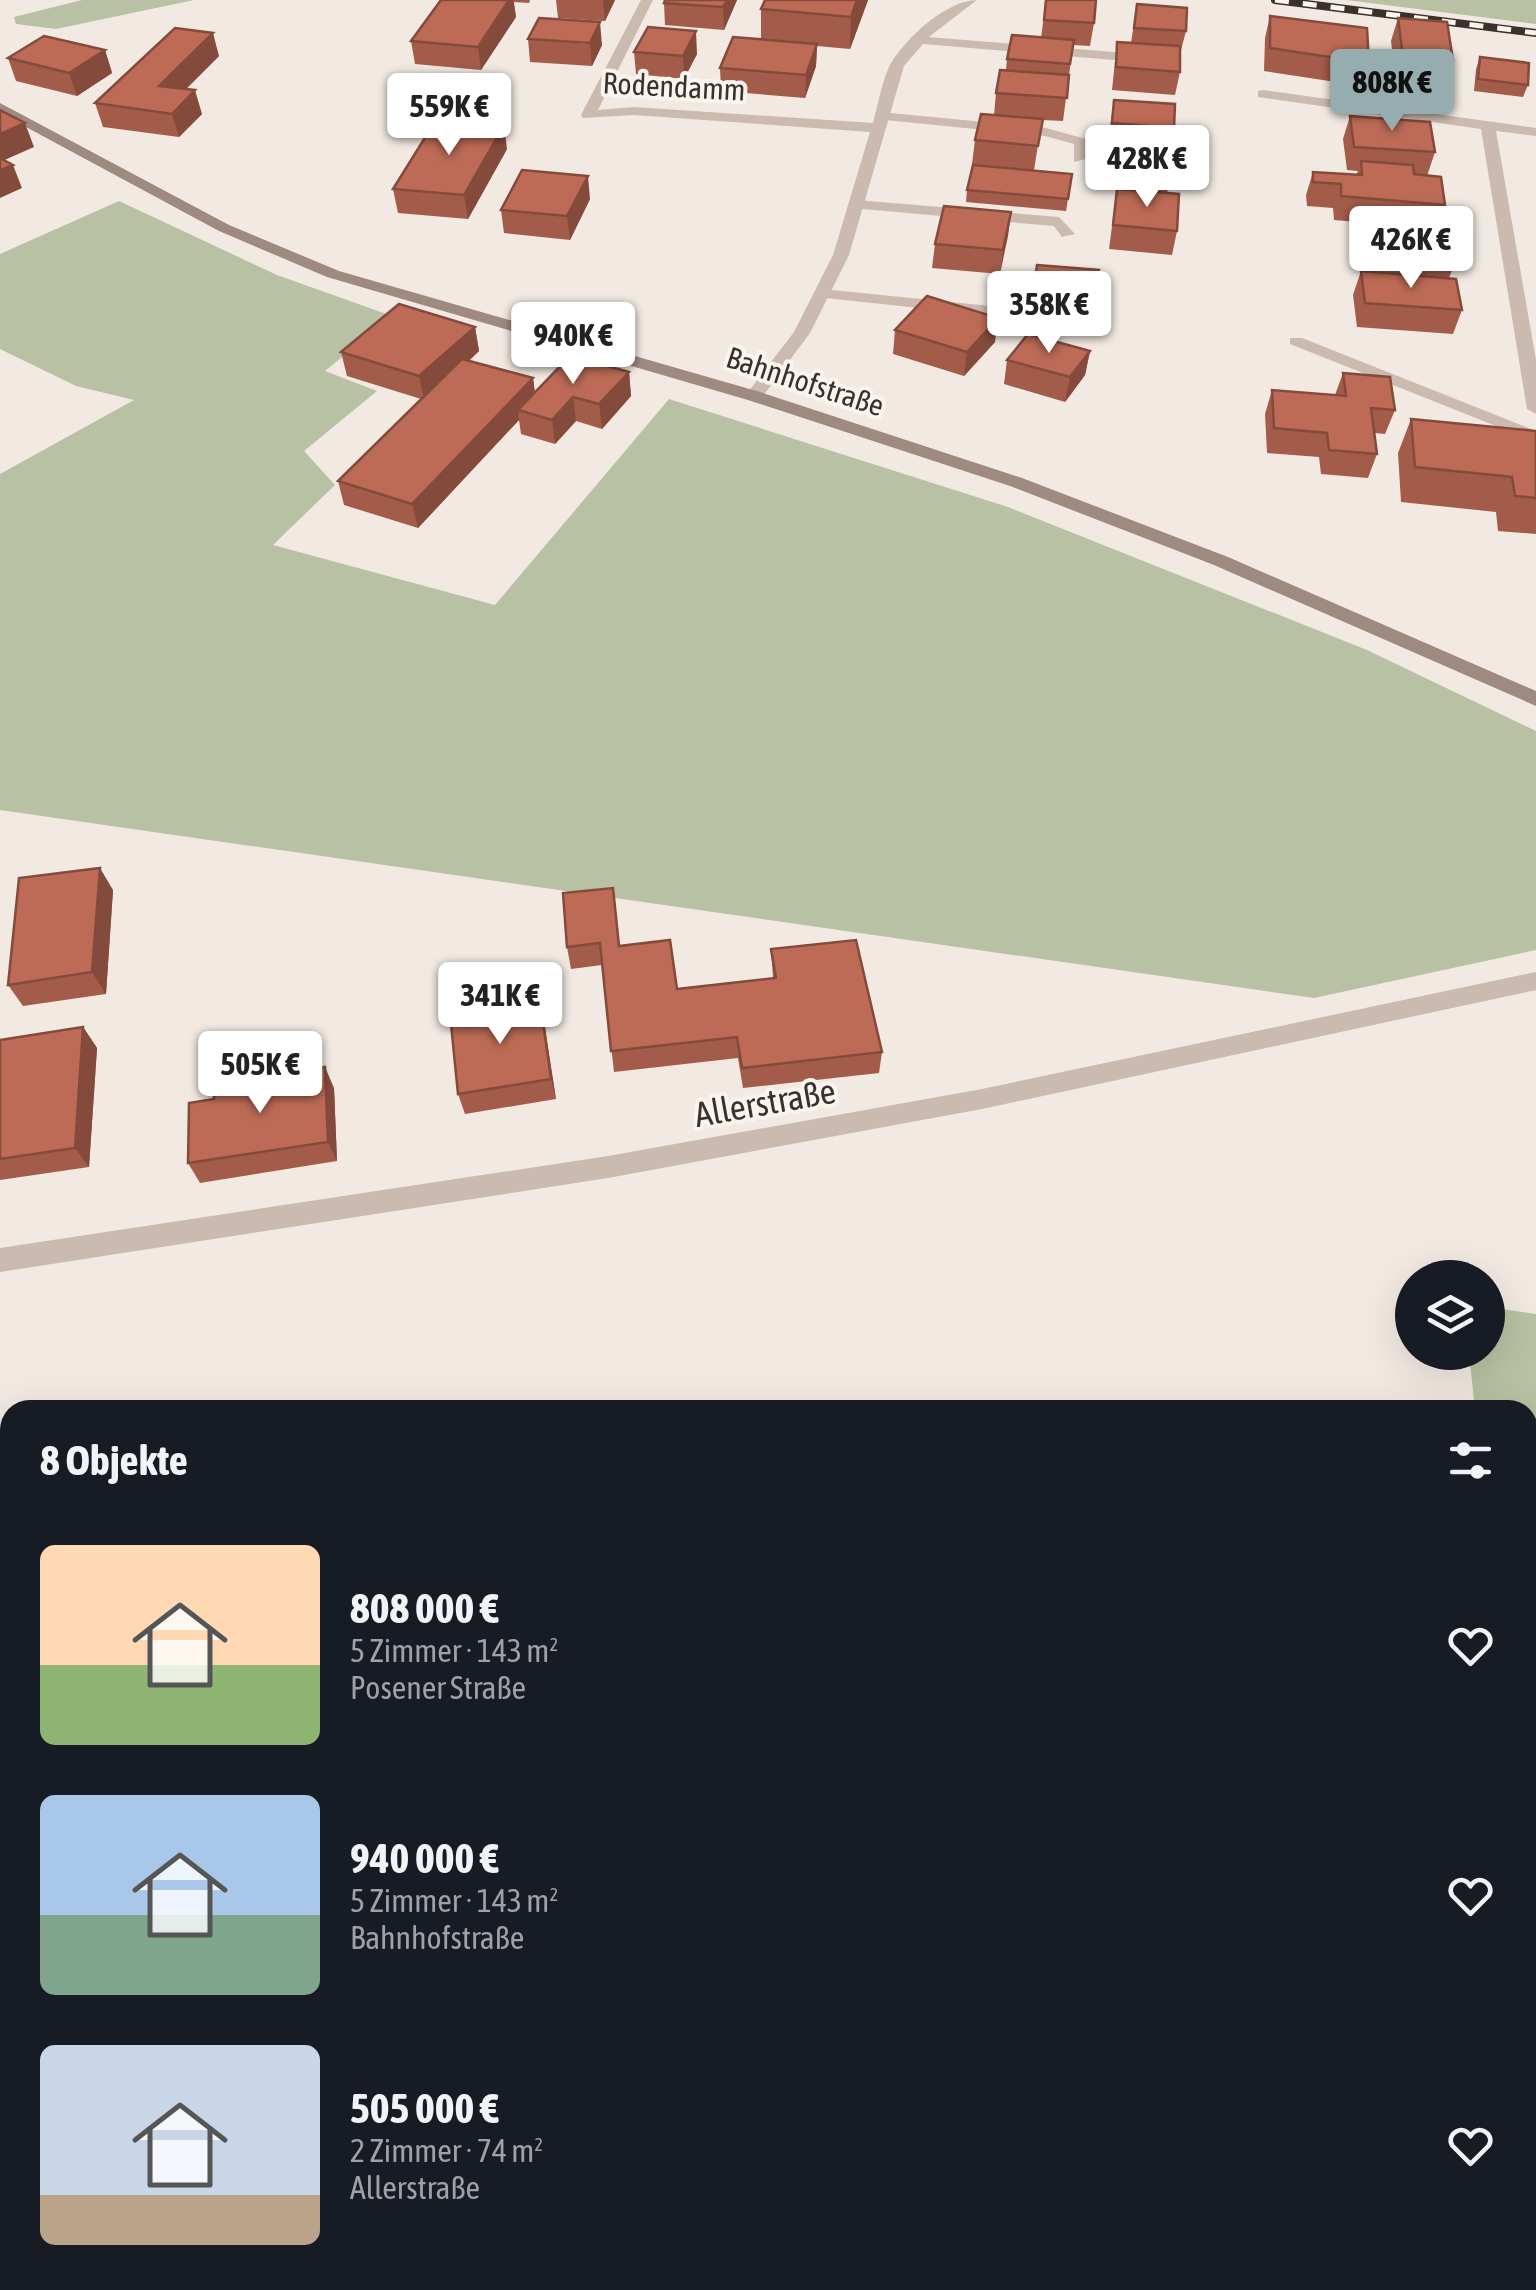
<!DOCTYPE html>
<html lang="de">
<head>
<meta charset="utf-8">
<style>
	:root { --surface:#171b24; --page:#20242c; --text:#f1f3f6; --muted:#9ea1a6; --accent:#95adaf }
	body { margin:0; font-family:"Asap Condensed",sans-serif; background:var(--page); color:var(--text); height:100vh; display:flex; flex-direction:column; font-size:38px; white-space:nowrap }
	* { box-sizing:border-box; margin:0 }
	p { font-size:32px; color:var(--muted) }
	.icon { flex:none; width:55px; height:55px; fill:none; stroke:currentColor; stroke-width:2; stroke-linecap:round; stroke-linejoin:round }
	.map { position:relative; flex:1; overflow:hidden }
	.sheet { position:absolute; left:0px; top:1400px; width:1538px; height:890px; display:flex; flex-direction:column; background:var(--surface); border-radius:30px 30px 0 0; box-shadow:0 10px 40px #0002 }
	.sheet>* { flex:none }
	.buttons { position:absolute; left:1395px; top:1260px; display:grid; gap:20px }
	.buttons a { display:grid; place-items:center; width:110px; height:110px; border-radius:50%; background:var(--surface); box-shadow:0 10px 40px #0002; font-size:50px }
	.price { position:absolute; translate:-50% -85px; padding:0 22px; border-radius:10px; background:#fff; color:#222; font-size:32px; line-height:65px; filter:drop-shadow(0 2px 5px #0008) }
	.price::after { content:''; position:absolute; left:50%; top:60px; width:30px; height:22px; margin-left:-15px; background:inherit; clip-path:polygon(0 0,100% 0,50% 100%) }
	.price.active { background:var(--accent); color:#111 }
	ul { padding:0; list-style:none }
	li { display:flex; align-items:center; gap:30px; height:250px; padding:0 40px }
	li span { display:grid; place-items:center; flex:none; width:280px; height:200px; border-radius:15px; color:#555 }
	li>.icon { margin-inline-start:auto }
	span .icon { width:120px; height:120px; fill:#fffc; stroke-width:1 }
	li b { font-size:42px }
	h2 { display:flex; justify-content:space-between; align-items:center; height:120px; padding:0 40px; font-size:42px }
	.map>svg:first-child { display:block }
</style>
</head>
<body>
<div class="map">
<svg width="1536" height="2290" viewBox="0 0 1536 2290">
	<rect width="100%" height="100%" fill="#f2eae2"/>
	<g fill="#b8c1a3">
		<polygon points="82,0 194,0 56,29 16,24 14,17"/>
		<polygon points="1346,0 1536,0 1536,24"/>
		<polygon points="119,201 277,275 392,316 325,371 377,391 304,451 335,485 273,545 495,605 669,399 1008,507 1367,650 1536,731 1536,950 1314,998 0,810 0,474 134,400 76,386 0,349 0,254"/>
		<polygon points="1488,1307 1536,1314 1536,2100 1528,2004 1528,1410 1475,1410 1469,1353 1488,1352"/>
	</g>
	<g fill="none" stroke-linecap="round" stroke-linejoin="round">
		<g fill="#cabaaf" fill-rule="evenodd">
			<polygon points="916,36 1114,52 1121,56 1114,60 911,43 911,37"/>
			<polygon points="880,112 1046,128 1086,139 1086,159 1074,162 1074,144 1045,136 875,119 875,113"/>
			<polygon points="856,200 1059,217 1075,234 1062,237 1054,226 851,208 848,205"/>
			<polygon points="822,289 1010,308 1016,310 1026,327 1012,330 1004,317 816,297 814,294"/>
		</g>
		<g fill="#cabaaf" fill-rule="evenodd">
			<path d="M641,0H653L598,110L634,107L873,123C878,105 882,80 891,63C907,37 947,0 977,0L930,36L904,66L849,255L810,333L760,400L745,396L794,332L833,255L870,132L634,115L583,118L581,115Z"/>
			<polygon points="1263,90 1536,128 1536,136 1496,131 1536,360 1536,414 1527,409 1481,129 1258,97 1258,91"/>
			<polygon points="1290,338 1302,338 1536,431 1536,442 1290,344"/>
			<polygon points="1536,972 1536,990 982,1109 608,1178 0,1272 0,1248 608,1156 982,1089"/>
		</g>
		<polygon fill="#9e8a80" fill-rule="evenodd" points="0,103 229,225 339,271 760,392 1022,478 1228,557 1536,691 1536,706 1214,565 1010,486 748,400 327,277 219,231 0,113"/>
		<g stroke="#3a302c" stroke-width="8">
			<polyline id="rail" points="1275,0 1536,33"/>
		</g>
		<use href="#rail" stroke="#faf4ef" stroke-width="5" stroke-dasharray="14" stroke-linecap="butt"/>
	</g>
	<g fill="#a35c4a">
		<polygon points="441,0 530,0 529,3 514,2 516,17 481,70 415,64 411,41"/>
		<polygon points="556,0 615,0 605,21 558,18"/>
		<polygon points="737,0 724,30 665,25 664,3"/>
		<polygon points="868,0 850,49 817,46 816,66 805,98 721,91 720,68 761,39 761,9"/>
		<polygon points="1046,0 1094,23 1090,46 1073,45 1063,121 1042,120 1034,170 972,164 975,140 994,115 996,93 1006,70 1007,59 1041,38"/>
		<polygon points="1137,4 1186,31 1180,54 1180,72 1175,95 1112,90 1117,42 1131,43"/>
		<polygon points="1270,16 1369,63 1362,86 1264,71 1265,38"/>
		<polygon points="1398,18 1453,60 1445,83 1396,80 1391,41"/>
		<polygon points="528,39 602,45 592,66 530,62"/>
		<polygon points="105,50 112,73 77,96 16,81 8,58"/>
		<polygon points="634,52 697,54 684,79 636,74"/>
		<polygon points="219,56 186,89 202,114 179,137 103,127 95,103"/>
		<polygon points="1480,57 1528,85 1523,97 1474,91 1476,69"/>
		<polygon points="1114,100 1174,128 1171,143 1172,170 1167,193 1177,231 1172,255 1109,249 1117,189 1101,188"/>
		<polygon points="1350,116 1435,152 1427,176 1445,205 1440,219 1457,257 1449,278 1462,310 1453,334 1357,327 1353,295 1361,271 1380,273 1376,239 1381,224 1334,220 1333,208 1307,206 1306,195 1313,172 1356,175 1358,171 1347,170 1343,139"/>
		<polygon points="507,149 468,219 398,213 393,189"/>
		<polygon points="1072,174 1066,211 966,202 967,190"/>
		<polygon points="590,199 570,240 504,233 501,210"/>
		<polygon points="1011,212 1000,274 932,268 935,244"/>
		<polygon points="1032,300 1095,306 1090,330 1028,324"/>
		<polygon points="475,327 479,351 469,361 533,378 535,393 629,372 631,396 602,429 576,421 555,444 521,434 519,420 418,528 344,505 338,481 421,399 347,376 341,352"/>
		<polygon points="895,330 995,342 964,376 893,354"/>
		<polygon points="1090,351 1085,375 1065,402 1004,384 1007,360"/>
		<polygon points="1343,373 1395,410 1385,434 1374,433 1377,454 1368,478 1321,474 1319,457 1267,453 1265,414 1272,390 1335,395"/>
		<polygon points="1411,419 1536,431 1536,534 1498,531 1496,512 1401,502 1398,453"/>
		<polygon points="113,890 106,994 23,1006 8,985"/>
		<polygon points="563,893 620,946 677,989 773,978 771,949 882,1052 879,1073 743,1088 738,1058 614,1072 602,965 571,969 567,947"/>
		<polygon points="540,1000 556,1099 465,1114 458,1094"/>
		<polygon points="83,1027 97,1048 89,1167 0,1180 0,1040"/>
		<polygon points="334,1088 337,1161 200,1183 188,1163"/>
	</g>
	<g fill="#844b3c">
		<polygon points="509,0 513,0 516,17 481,70 478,47"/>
		<polygon points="603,0 615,0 605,21"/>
		<polygon points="727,0 737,0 724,30 723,7"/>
		<polygon points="857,0 868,0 850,49 851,17"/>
		<polygon points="600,22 602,45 592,66 590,43"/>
		<polygon points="696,31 697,54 684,79 683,56"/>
		<polygon points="213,33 219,56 166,109 159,86"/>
		<polygon points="817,44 816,66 805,98 806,75"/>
		<polygon points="105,50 112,73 77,96 69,73"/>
		<polygon points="195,90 202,114 179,137 172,114"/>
		<polygon points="25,123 34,147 0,162 0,134"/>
		<polygon points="504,125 507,149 468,219 464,195"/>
		<polygon points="13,165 22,188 0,198 0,170"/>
		<polygon points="588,176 590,199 570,240 567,216"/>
		<polygon points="1011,212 1008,236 1000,274 1003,250"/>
		<polygon points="998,318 995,342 964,376 967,352"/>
		<polygon points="475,327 479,351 424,400 419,376"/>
		<polygon points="1090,351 1085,375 1065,402 1070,377"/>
		<polygon points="629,372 631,396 602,429 599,404"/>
		<polygon points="533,378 536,402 518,410 519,420 418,528 412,504"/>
		<polygon points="573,397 576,421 555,444 552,420"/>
		<polygon points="100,868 113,890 106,994 92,972"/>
		<polygon points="540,1000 544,1021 556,1099 551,1079"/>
		<polygon points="83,1027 97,1048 89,1167 75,1148"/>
		<polygon points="325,1067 334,1088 337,1161 328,1142"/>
	</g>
	<g fill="#bd6b56" stroke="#844b3c" stroke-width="2.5">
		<polygon points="441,0 509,0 478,47 411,41"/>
		<polygon points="665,0 727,0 723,7 664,3"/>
		<polygon points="765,0 857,0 851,17 761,9"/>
		<polygon points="1046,0 1096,0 1094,23 1044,20"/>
		<polygon points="1137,4 1187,8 1186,31 1134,28"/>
		<polygon points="1270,16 1367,28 1369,63 1270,48"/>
		<polygon points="539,18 600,22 590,43 528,39"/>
		<polygon points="1398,18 1447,22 1453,60 1403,57"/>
		<polygon points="648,27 696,31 683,56 634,52"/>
		<polygon points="175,28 213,33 159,86 195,90 172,114 95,103"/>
		<polygon points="1012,35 1074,40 1070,64 1007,59"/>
		<polygon points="44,36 105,50 69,73 8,58"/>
		<polygon points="733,37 817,44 806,75 720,68"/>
		<polygon points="1117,42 1180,46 1180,72 1116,67"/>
		<polygon points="1480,57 1529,63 1528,85 1478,79"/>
		<polygon points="1000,70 1069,75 1067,98 996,93"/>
		<polygon points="1114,100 1175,104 1174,128 1112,123"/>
		<polygon points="0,110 25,123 0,134"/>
		<polygon points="981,114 1043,119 1038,146 975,140"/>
		<polygon points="1350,116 1430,122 1435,152 1354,147"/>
		<polygon points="436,120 504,125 464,195 393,189"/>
		<polygon points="1108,138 1174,143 1172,170 1105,164"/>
		<polygon points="0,158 13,165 0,170"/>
		<polygon points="1361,161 1413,165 1414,174 1441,177 1445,205 1341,196 1341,184 1313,182 1313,172 1362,175"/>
		<polygon points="973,165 1072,174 1068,199 967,190"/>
		<polygon points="522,170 588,176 567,216 501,210"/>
		<polygon points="1117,189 1179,194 1177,231 1113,225"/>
		<polygon points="944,206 1011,212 1003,250 935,244"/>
		<polygon points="1384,215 1450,220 1457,257 1389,252"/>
		<polygon points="1037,265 1099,270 1095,306 1032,300"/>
		<polygon points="1361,271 1456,279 1462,310 1365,303"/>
		<polygon points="927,296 998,318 967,352 895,330"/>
		<polygon points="399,304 475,327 419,376 341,352"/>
		<polygon points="1028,334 1090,351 1070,377 1007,360"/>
		<polygon points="570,356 629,372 599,404 573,397 552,420 518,410"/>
		<polygon points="462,359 533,378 412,504 338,481"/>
		<polygon points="1343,373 1390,377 1395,410 1371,408 1377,454 1329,450 1327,433 1274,428 1272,390 1346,396"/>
		<polygon points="1411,419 1536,431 1536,498 1515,496 1512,477 1415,467"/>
		<polygon points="100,868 92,972 8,985 19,878"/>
		<polygon points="613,888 619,946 670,940 677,989 776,978 771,949 856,940 882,1052 742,1068 737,1037 611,1051 600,943 567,947 563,893"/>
		<polygon points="540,1000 551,1079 458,1094 450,1014"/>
		<polygon points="83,1027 75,1148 0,1159 0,1040"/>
		<polygon points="325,1067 328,1142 188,1163 189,1103 214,1099 214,1084"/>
	</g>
	<g text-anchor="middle" stroke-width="8" stroke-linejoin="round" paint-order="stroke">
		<g font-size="30" fill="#3a302c" stroke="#faf4ef">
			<text transform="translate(674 87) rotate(3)" y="10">Rodendamm</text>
			<text transform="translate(805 382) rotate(18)" y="10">Bahnhofstraße</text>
		</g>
		<g font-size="35" fill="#3a302c" stroke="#faf4ef">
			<text transform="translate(765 1103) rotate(-10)" y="12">Allerstraße</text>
		</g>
	</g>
</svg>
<div class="buttons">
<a><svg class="icon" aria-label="layers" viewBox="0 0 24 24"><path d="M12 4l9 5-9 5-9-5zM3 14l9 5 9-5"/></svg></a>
</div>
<b class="price active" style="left:1392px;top:134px">808K €</b>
<b class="price" style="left:449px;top:158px">559K €</b>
<b class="price" style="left:1147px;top:210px">428K €</b>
<b class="price" style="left:1411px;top:291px">426K €</b>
<b class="price" style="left:1049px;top:356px">358K €</b>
<b class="price" style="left:573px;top:387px">940K €</b>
<b class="price" style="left:500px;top:1047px">341K €</b>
<b class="price" style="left:260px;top:1116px">505K €</b>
<section class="sheet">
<h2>8 Objekte<svg class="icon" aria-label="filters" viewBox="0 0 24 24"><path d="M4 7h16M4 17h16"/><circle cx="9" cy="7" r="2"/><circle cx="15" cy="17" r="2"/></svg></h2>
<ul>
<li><span style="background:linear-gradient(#ffd9b3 60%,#8fb573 0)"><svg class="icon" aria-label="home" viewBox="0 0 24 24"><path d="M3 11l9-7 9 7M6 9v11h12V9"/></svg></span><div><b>808 000 €</b><p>5 Zimmer · 143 m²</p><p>Posener Straße</p></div><svg class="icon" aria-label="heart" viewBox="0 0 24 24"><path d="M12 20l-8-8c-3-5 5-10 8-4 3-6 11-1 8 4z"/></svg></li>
<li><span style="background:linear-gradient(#a9c7e8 60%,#7fa58c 0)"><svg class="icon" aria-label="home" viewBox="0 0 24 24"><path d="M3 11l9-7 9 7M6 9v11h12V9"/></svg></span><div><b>940 000 €</b><p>5 Zimmer · 143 m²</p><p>Bahnhofstraße</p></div><svg class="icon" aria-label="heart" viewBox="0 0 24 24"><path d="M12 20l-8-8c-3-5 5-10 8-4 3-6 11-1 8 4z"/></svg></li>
<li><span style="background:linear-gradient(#c9d6e8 75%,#b9a48a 0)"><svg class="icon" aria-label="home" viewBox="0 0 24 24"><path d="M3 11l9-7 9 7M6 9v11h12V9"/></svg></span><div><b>505 000 €</b><p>2 Zimmer · 74 m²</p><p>Allerstraße</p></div><svg class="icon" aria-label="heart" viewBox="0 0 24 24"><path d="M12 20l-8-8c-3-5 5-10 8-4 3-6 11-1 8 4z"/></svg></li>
</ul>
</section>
</div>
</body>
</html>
